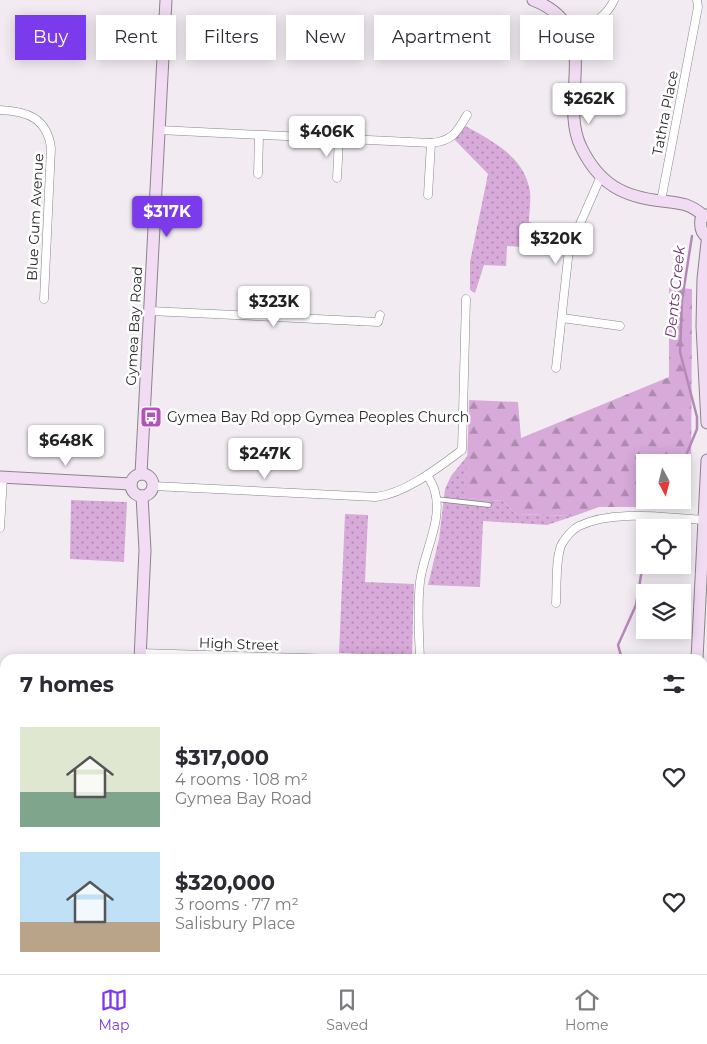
<!DOCTYPE html>
<html lang="en">
<head>
<meta charset="utf-8">
<style>
	:root { --surface:#fff; --page:#f2f2f3; --text:#2b2b33; --muted:#7c7c81; --line:#e1e1e2; --accent:#7c3aed }
	body { margin:0; font-family:Montserrat,sans-serif; background:var(--page); color:var(--text); height:100vh; display:flex; flex-direction:column; font-size:19px; white-space:nowrap }
	* { box-sizing:border-box; margin:0 }
	p { font-size:16px; color:var(--muted) }
	.icon { flex:none; width:28px; height:28px; fill:none; stroke:currentColor; stroke-width:2; stroke-linecap:round; stroke-linejoin:round }
	.map { position:relative; flex:1; overflow:hidden }
	.panel { position:absolute; left:0px; top:654px; width:708px; height:321px; display:flex; flex-direction:column; background:var(--surface); border-radius:15px 15px 0 0; box-shadow:0 2px 12px #0003 }
	.panel>* { flex:none }
	.guide { position:absolute; left:15px; top:15px; width:678px; height:45px; display:flex; gap:10px }
	.needle { width:32px; rotate:173deg }
	.fabs { position:absolute; left:636px; top:454px; display:grid; gap:10px }
	.fabs a { display:grid; place-items:center; width:55px; height:55px; border-radius:0px; background:var(--surface); box-shadow:0 2px 12px #0003; font-size:25px }
	.price { position:absolute; translate:-50% -42px; padding:0 11px; border-radius:5px; background:#fff; color:#222; font-size:16px; line-height:32px; filter:drop-shadow(0 1px 2px #0008) }
	.price::after { content:''; position:absolute; left:50%; top:30px; width:15px; height:11px; margin-left:-8px; background:inherit; clip-path:polygon(0 0,100% 0,50% 100%) }
	.price.selected { background:var(--accent); color:#fff }
	ul { padding:0; list-style:none }
	li { display:flex; align-items:center; gap:15px; height:125px; padding:0 20px }
	li span { display:grid; place-items:center; flex:none; width:140px; height:100px; border-radius:0px; color:#555 }
	li>.icon { margin-inline-start:auto }
	span .icon { width:60px; height:60px; fill:#fffc; stroke-width:1 }
	li b { font-size:21px }
	h2 { display:flex; justify-content:space-between; align-items:center; height:60px; padding:0 20px; font-size:21px }
	.tag { padding:0 18px; border-radius:0px; background:var(--surface); box-shadow:0 2px 12px #0003; font-size:18px; line-height:45px }
	.tag.selected { background:var(--accent); color:#fff }
	.menu { display:flex; justify-content:space-around; align-items:center; height:70px; border-top:1px solid var(--line); background:var(--surface); font-size:14px; color:var(--muted) }
	.menu a { display:grid; justify-items:center; gap:2px }
	.menu .selected { color:var(--accent) }
	.map>svg:first-child { display:block }
</style>
</head>
<body>
<div class="map">
<svg width="707" height="974" viewBox="0 0 707 974">
	<defs>
		<pattern id="green-dots" width="8" height="8" patternUnits="userSpaceOnUse" patternTransform="scale(1.25)"><rect width="8" height="8" fill="#d7aad9"/><path d="M2 2h.1M6 6h.1" fill="none" stroke="#ae8ab0" stroke-width="1.8" stroke-linecap="round"/></pattern>
		<pattern id="forest-firs" width="22" height="20" patternUnits="userSpaceOnUse" patternTransform="scale(1.25)"><rect width="22" height="20" fill="#d7aad9"/><path d="M5 1l3.5 6h-7zM16 11l3.5 6h-7z" fill="#ae8ab0"/></pattern>
	</defs>
	<rect width="100%" height="100%" fill="#f2ecf2"/>
	<g fill="url(#green-dots)">
		<path d="M462,124C488,139 522,154 529,187C532,197 529,211 529,222L575,235L569,250L507,246L506,266L484,265L475,293L470,290V262L488,174L452,137Z"/>
		<polygon points="468,455 467,498 503,501 516,514 574,516 547,525 483,521 480,587 428,585 439,539 445,489 451,476"/>
		<polygon points="71,500 127,502 124,562 70,559"/>
		<polygon points="345,514 368,515 365,582 414,584 412,654 410,656 339,653"/>
		<polygon points="0,783 5,784 5,804 0,803"/>
		<polygon points="0,880 5,881 5,961 0,960"/>
		<polygon points="40,970 103,970 103,974 39,974"/>
	</g>
	<path fill="url(#forest-firs)" fill-rule="evenodd" d="M669,287L692,289L691,507H599L574,516L516,514L503,501L466,498L469,400L518,402L521,438L669,377ZM645,462H682V500H645Z"/>
	<g fill="none" stroke-linecap="round" stroke-linejoin="round">
		<g stroke="#b589b7" stroke-width="2.5">
			<polyline points="682,465 697,429 697,417 680,352 682,300 692,236"/>
			<polyline points="664,508 668,500"/>
			<polyline points="655,528 655,526"/>
			<polyline points="622,659 618,645 636,605 645,552"/>
		</g>
		<g stroke="#8a858a" stroke-width="5.5">
			<polyline id="lane" points="436,499 489,505"/>
		</g>
		<g stroke="#8a858a" stroke-width="9">
			<g id="street">
				<path d="M572,36C588,27 607,17 614,0"/>
				<path d="M0,110C27,111 47,118 51,148L44,299"/>
				<path d="M159,130L431,143C453,141 457,132 467,115"/>
				<polyline points="258,174 259,136"/>
				<polyline points="337,178 339,139"/>
				<polyline points="428,195 431,143"/>
				<polyline points="661,201 698,7 697,0"/>
				<polyline points="150,311 378,322 380,315"/>
				<polyline points="562,318 620,326"/>
				<polyline points="556,368 569,249 601,176"/>
				<path d="M153,486L376,497C406,493 438,468 462,450L466,299"/>
				<polyline points="0,528 3,477"/>
				<path d="M556,603C557,589 555,553 563,542C566,537 573,529 579,526C614,509 666,518 704,520"/>
				<polyline points="140,653 337,659"/>
				<path d="M420,659C419,633 417,608 420,582C423,554 443,521 435,492C434,486 430,480 427,475"/>
				<polyline points="406,974 406,970"/>
			</g>
		</g>
		<g stroke="#8a858a" stroke-width="13">
			<g id="secondary">
				<path d="M533,0C606,28 557,98 581,147C599,184 623,197 662,201C680,203 689,203 704,216"/>
				<path d="M707,215L701,219C700,226 701,233 707,237"/>
				<polyline points="707,242 703,279 702,326 707,423"/>
				<polyline points="141,474 166,0"/>
				<circle cx="142" cy="485" r="11"/>
				<polyline points="0,477 131,484"/>
				<polyline points="140,659 145,550 142,496"/>
				<polyline points="697,659 707,460"/>
				<polyline points="122,974 123,970"/>
				<polyline points="681,974 681,970"/>
			</g>
		</g>
		<use href="#lane" stroke="#fff" stroke-width="4"/>
		<use href="#street" stroke="#fff" stroke-width="8"/>
		<use href="#secondary" stroke="#f2dcf3" stroke-width="11"/>
	</g>
	<defs>
		<g id="bus-square" transform="scale(1.125)"><rect x="-9" y="-9" width="18" height="18" rx="4" fill="#b251b8" stroke="#fff"/><path d="M-5-6H5V4H4V6H2V4H-2V6H-4V4H-5ZM-3.5-4V0h7V-4ZM-3.5 1.2v1.5H-2V1.2ZM2 1.2v1.5H3.5V1.2Z" fill="#fff"/></g>
	</defs>
	<g fill-rule="evenodd">
		<use href="#bus-square" x="151" y="417"/>
	</g>
	<g text-anchor="middle" stroke-width="5" stroke-linejoin="round" paint-order="stroke">
		<g font-size="14" fill="#282729" stroke="#fff">
			<text transform="translate(665 113) rotate(-79)" y="5">Tathra Place</text>
			<text transform="translate(35 217) rotate(-87)" y="5">Blue Gum Avenue</text>
			<text transform="translate(134 326) rotate(-87)" y="5">Gymea Bay Road</text>
			<text transform="translate(239 644) rotate(2)" y="5">High Street</text>
		</g>
		<g font-size="14" fill="#282729" stroke="#fff" text-anchor="start">
			<text x="167" y="422">Gymea Bay Rd opp Gymea Peoples Church</text>
		</g>
		<g font-size="15" font-style="italic" fill="#6c3570" stroke="#fff">
			<text transform="translate(675 292) rotate(-84)" y="5">Dents Creek</text>
		</g>
	</g>
</svg>
<div class="fabs">
<a><svg class="needle" viewBox="-14 -14 28 28"><path d="M0-13l5 13h-10z" fill="#e53935"/><path d="M0 13l5-13h-10z" fill="#7c7c81"/></svg></a>
<a><svg class="icon" aria-label="locate" viewBox="0 0 24 24"><circle cx="12" cy="12" r="6"/><path d="M12 2v4M12 18v4M2 12h4M18 12h4"/></svg></a>
<a><svg class="icon" aria-label="layers" viewBox="0 0 24 24"><path d="M12 4l9 5-9 5-9-5zM3 14l9 5 9-5"/></svg></a>
</div>
<b class="price" style="left:589px;top:125px">$262K</b>
<b class="price" style="left:327px;top:158px">$406K</b>
<b class="price selected" style="left:167px;top:238px">$317K</b>
<b class="price" style="left:556px;top:265px">$320K</b>
<b class="price" style="left:274px;top:328px">$323K</b>
<b class="price" style="left:66px;top:467px">$648K</b>
<b class="price" style="left:265px;top:480px">$247K</b>
<div class="guide">
<a class="tag selected">Buy</a>
<a class="tag">Rent</a>
<a class="tag">Filters</a>
<a class="tag">New</a>
<a class="tag">Apartment</a>
<a class="tag">House</a>
</div>
<section class="panel">
<h2>7 homes<svg class="icon" aria-label="filters" viewBox="0 0 24 24"><path d="M4 7h16M4 17h16"/><circle cx="9" cy="7" r="2"/><circle cx="15" cy="17" r="2"/></svg></h2>
<ul>
<li><span style="background:linear-gradient(#dfe7d0 65%,#7fa58c 0)"><svg class="icon" aria-label="home" viewBox="0 0 24 24"><path d="M3 11l9-7 9 7M6 9v11h12V9"/></svg></span><div><b>$317,000</b><p>4 rooms · 108 m²</p><p>Gymea Bay Road</p></div><svg class="icon" aria-label="heart" viewBox="0 0 24 24"><path d="M12 20l-8-8c-3-5 5-10 8-4 3-6 11-1 8 4z"/></svg></li>
<li><span style="background:linear-gradient(#bfe0f5 70%,#b9a48a 0)"><svg class="icon" aria-label="home" viewBox="0 0 24 24"><path d="M3 11l9-7 9 7M6 9v11h12V9"/></svg></span><div><b>$320,000</b><p>3 rooms · 77 m²</p><p>Salisbury Place</p></div><svg class="icon" aria-label="heart" viewBox="0 0 24 24"><path d="M12 20l-8-8c-3-5 5-10 8-4 3-6 11-1 8 4z"/></svg></li>
</ul>
</section>
</div>
<nav class="menu">
<a class="selected"><svg class="icon" aria-label="map" viewBox="0 0 24 24"><path d="M3 6l6-2 6 2 6-2v14l-6 2-6-2-6 2zM9 4v14M15 6v14"/></svg>Map</a>
<a><svg class="icon" aria-label="saved" viewBox="0 0 24 24"><path d="M7 4h10v16l-5-4-5 4z"/></svg>Saved</a>
<a><svg class="icon" aria-label="home" viewBox="0 0 24 24"><path d="M3 11l9-7 9 7M6 9v11h12V9"/></svg>Home</a>
</nav>
</body>
</html>
